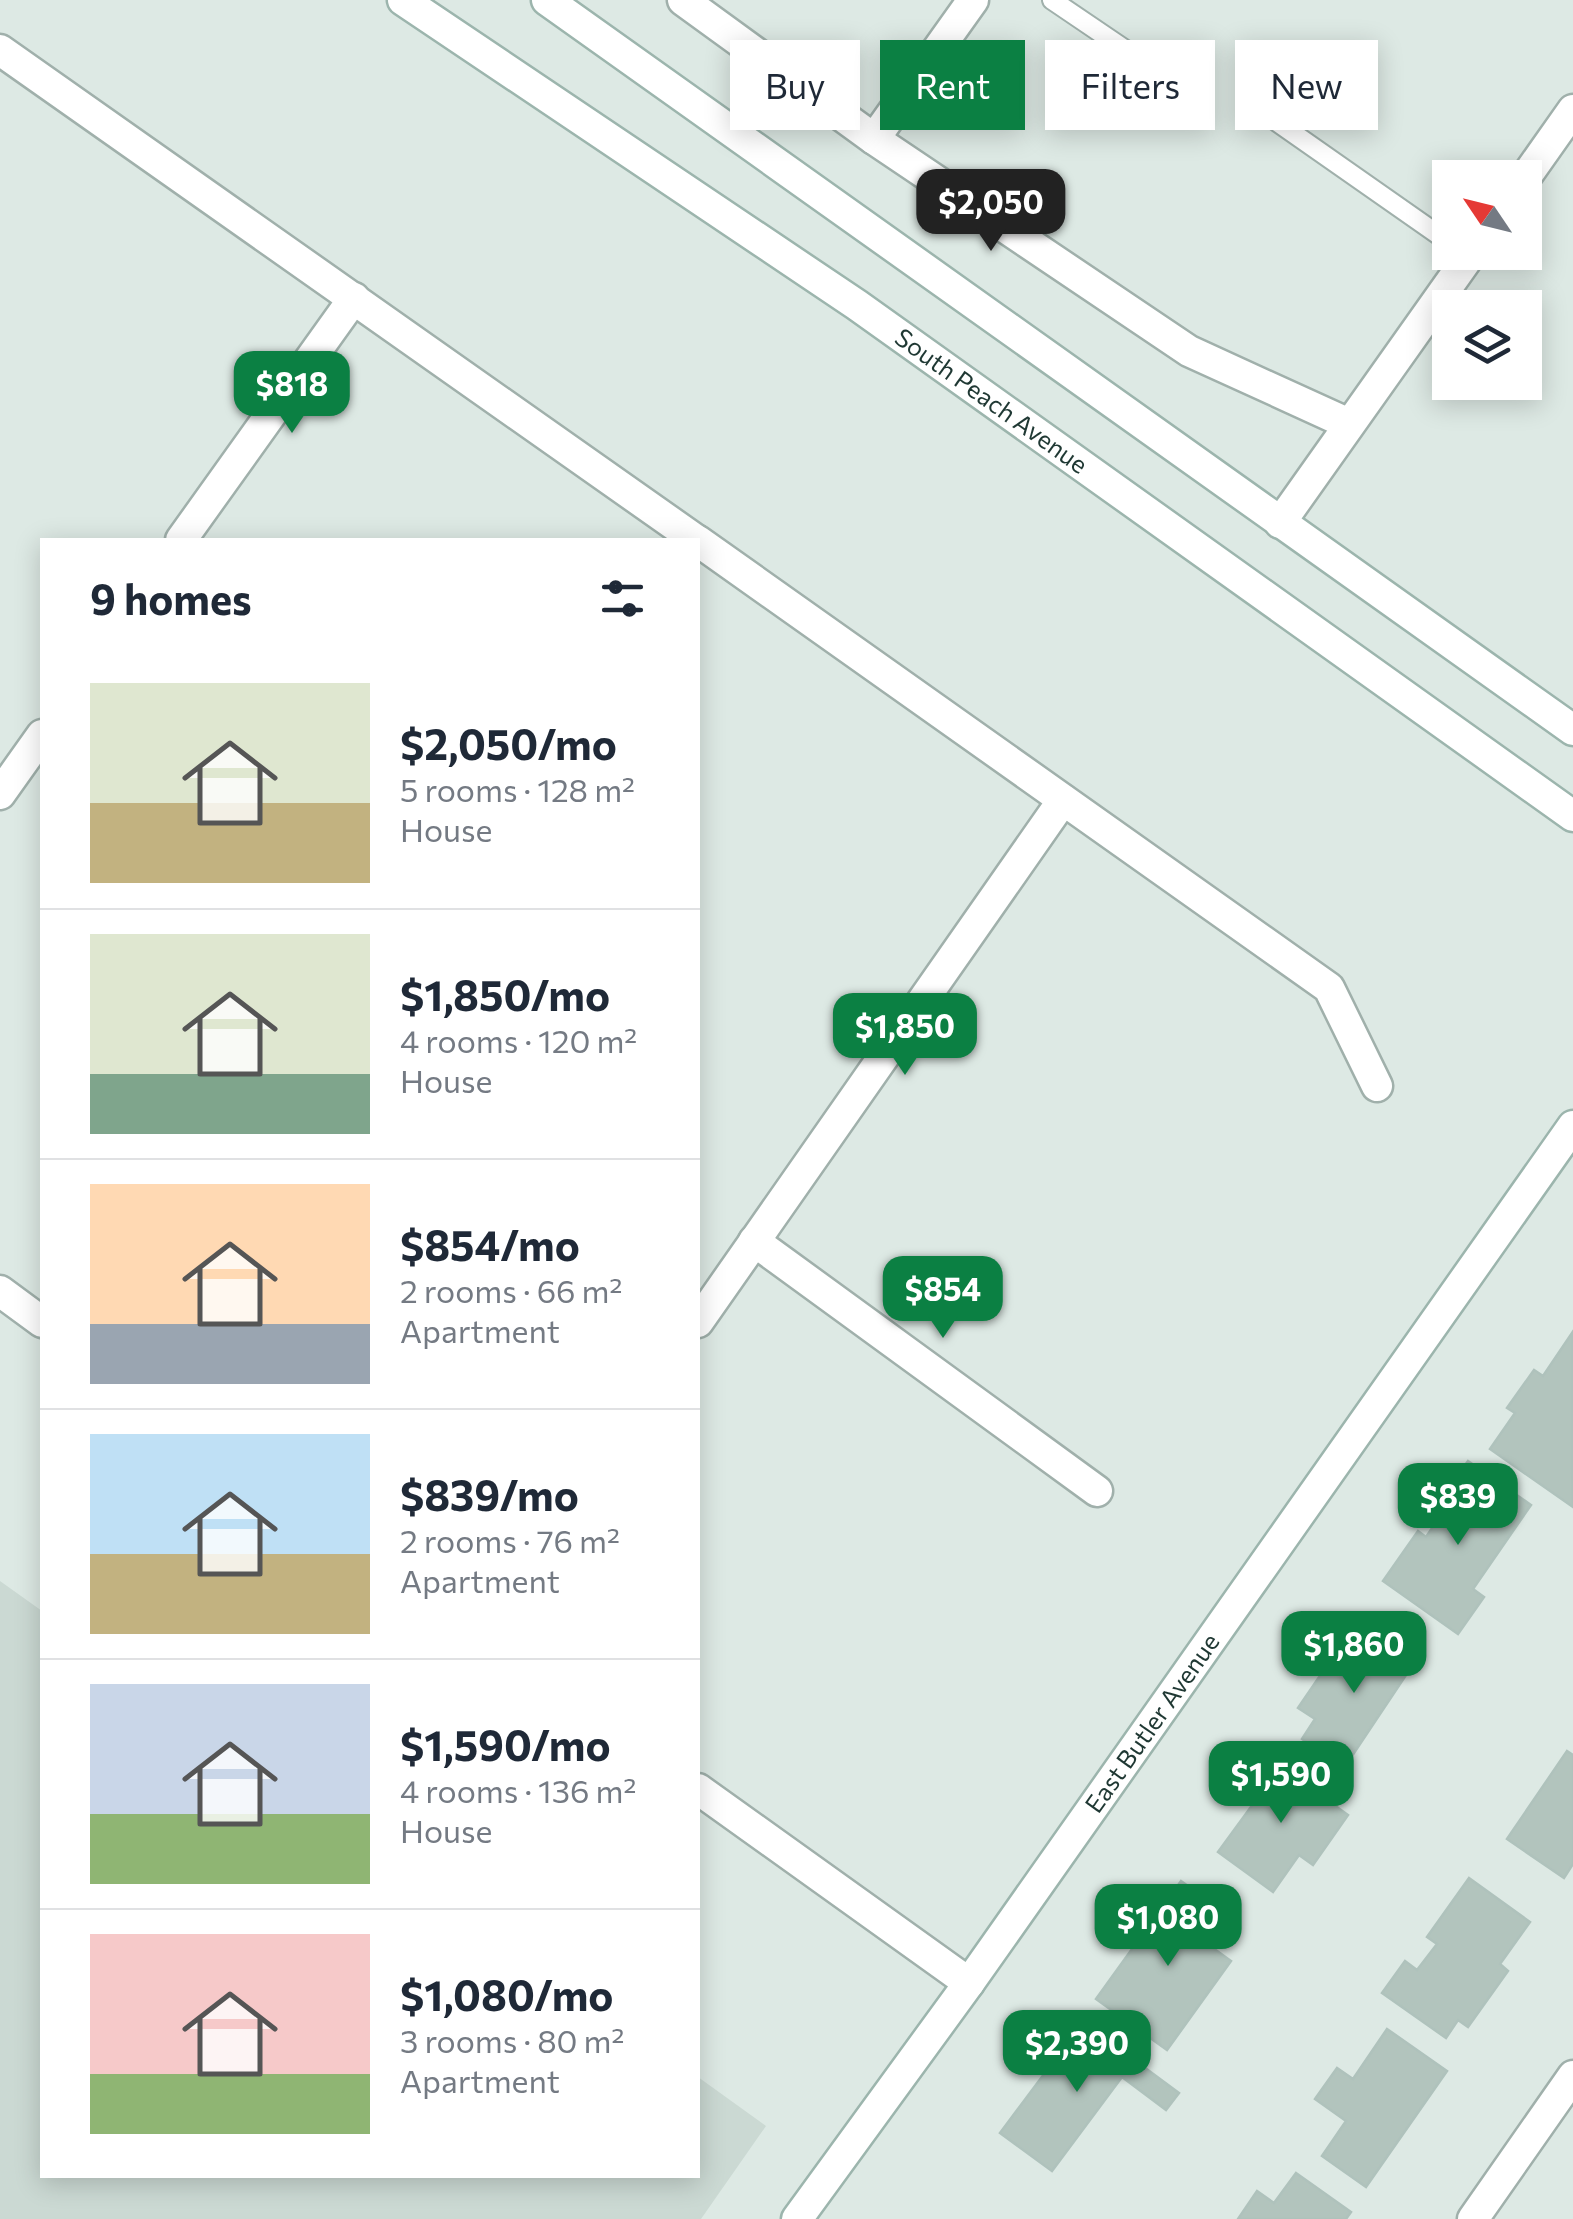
<!DOCTYPE html>
<html lang="en">
<head>
<meta charset="utf-8">
<style>
	:root { --surface:#fff; --page:#f2f2f3; --text:#1f2937; --muted:#747a83; --line:#e0e1e3; --accent:#0b8043 }
	body { margin:0; font-family:Commissioner,sans-serif; background:var(--page); color:var(--text); height:100vh; display:flex; flex-direction:column; font-size:38px; white-space:nowrap }
	* { box-sizing:border-box; margin:0 }
	p { font-size:32px; color:var(--muted) }
	.icon { flex:none; width:55px; height:55px; fill:none; stroke:currentColor; stroke-width:2; stroke-linecap:round; stroke-linejoin:round }
	.map { position:relative; flex:1; overflow:hidden }
	.sheet { position:absolute; left:40px; top:538px; width:660px; height:1640px; display:flex; flex-direction:column; background:var(--surface); border-radius:0px; box-shadow:0 5px 25px #0003 }
	.sheet>* { flex:none }
	.banner { position:absolute; left:730px; top:40px; width:692px; height:90px; display:flex; gap:20px }
	.needle { width:65px; rotate:305deg }
	.tools { position:absolute; left:1432px; top:160px; display:grid; gap:20px }
	.tools a { display:grid; place-items:center; width:110px; height:110px; border-radius:0px; background:var(--surface); box-shadow:0 5px 25px #0003; font-size:50px }
	.price { position:absolute; translate:-50% -85px; padding:0 22px; border-radius:20px; background:var(--accent); color:#fff; font-size:32px; line-height:65px; filter:drop-shadow(0 2px 5px #0008) }
	.price::after { content:''; position:absolute; left:50%; top:60px; width:30px; height:22px; margin-left:-15px; background:inherit; clip-path:polygon(0 0,100% 0,50% 100%) }
	.price.selected { background:#222; color:#fff }
	ul { padding:0; list-style:none }
	li { display:flex; align-items:center; gap:30px; height:250px; padding:0 50px }
	li+li { border-top:2px solid var(--line) }
	li span { display:grid; place-items:center; flex:none; width:280px; height:200px; border-radius:0px; color:#555 }
	li>.icon { margin-inline-start:auto }
	span .icon { width:120px; height:120px; fill:#fffc; stroke-width:1 }
	li b { font-size:42px }
	h2 { display:flex; justify-content:space-between; align-items:center; height:120px; padding:0 50px; font-size:42px }
	.pill { padding:0 35px; border-radius:0px; background:var(--surface); box-shadow:0 5px 25px #0003; font-size:35px; line-height:90px }
	.pill.selected { background:var(--accent); color:#fff }
	.map>svg:first-child { display:block }
</style>
</head>
<body>
<div class="map">
<svg width="1573" height="2219" viewBox="0 0 1573 2219">
	<rect width="100%" height="100%" fill="#dde9e4"/>
	<polygon fill="#cbd9d3" points="0,1581 42,1611 42,2175 698,2175 698,2077 766,2126 701,2219 0,2219"/>
	<g fill="#b2c4bd" stroke="#afc2bc" stroke-width="2.5">
		<polygon points="1572,1333 1572,1465 1573,1507 1490,1449 1515,1413 1507,1408 1534,1370 1543,1376"/>
		<polygon points="1468,1461 1531,1505 1473,1589 1484,1597 1458,1634 1383,1581 1418,1531 1426,1537 1445,1509 1437,1504"/>
		<polygon points="1377,1629 1418,1657 1344,1768 1302,1739 1315,1719 1298,1708 1341,1645 1359,1657"/>
		<polygon points="1567,1751 1573,1755 1573,1864 1564,1878 1507,1839"/>
		<polygon points="1266,1756 1348,1815 1313,1865 1299,1855 1273,1892 1218,1852 1256,1800 1242,1790"/>
		<polygon points="1469,1878 1530,1922 1500,1964 1508,1971 1468,2027 1458,2020 1446,2038 1382,1993 1405,1961 1417,1970 1437,1944 1427,1937"/>
		<polygon points="1181,1881 1223,1911 1202,1940 1231,1961 1167,2050 1096,1999"/>
		<polygon points="1083,2022 1179,2093 1166,2110 1122,2077 1052,2171 1000,2133"/>
		<polygon points="1387,2029 1447,2071 1366,2187 1322,2156 1346,2121 1315,2099 1337,2068 1353,2079"/>
		<polygon points="1296,2173 1351,2212 1346,2219 1238,2219 1257,2191 1274,2203"/>
	</g>
	<g fill="none" stroke-linecap="round" stroke-linejoin="round">
		<g stroke="#a0b0ab" stroke-width="22">
			<g id="lane">
				<polyline points="1052,0 1142,61"/>
				<polyline points="1260,110 1450,243"/>
			</g>
		</g>
		<g stroke="#a0b0ab" stroke-width="35">
			<g id="street">
				<polyline points="683,0 874,139 1189,351 1349,424"/>
				<polyline points="0,50 696,540"/>
				<polyline points="874,139 973,0"/>
				<polyline points="1525,178 1573,110"/>
				<polyline points="1280,523 1472,252"/>
				<polyline points="181,540 354,298"/>
				<polyline points="698,541 1329,988 1377,1086"/>
				<polyline points="0,794 42,735"/>
				<polyline points="754,1241 1097,1491"/>
				<polyline points="0,1291 42,1322"/>
				<polyline points="698,1322 1063,800"/>
				<polyline points="698,1789 969,1983"/>
				<polyline points="1473,2219 1573,2076"/>
			</g>
		</g>
		<g stroke="#9cb5ad" stroke-width="35">
			<g id="secondary">
				<path id="s1" d="M403,0L857,305L1573,816"/>
				<polyline points="547,0 1573,730"/>
				<path id="s2" d="M797,2219L969,1983L1573,1126"/>
			</g>
		</g>
		<use href="#lane" stroke="#fff" stroke-width="18"/>
		<use href="#street" stroke="#fff" stroke-width="30"/>
		<use href="#secondary" stroke="#fff" stroke-width="30"/>
	</g>
	<g text-anchor="middle" stroke-width="10" stroke-linejoin="round" paint-order="stroke">
		<g font-size="25" fill="#1f3833" stroke="#edf6f2">
			<text dy="9" stroke="none"><textPath href="#s1" startOffset="712">South Peach Avenue</textPath></text>
			<text dy="9" stroke="none"><textPath href="#s2" startOffset="610">East Butler Avenue</textPath></text>
		</g>
	</g>
</svg>
<div class="tools">
<a><svg class="needle" viewBox="-14 -14 28 28"><path d="M0-13l5 13h-10z" fill="#e53935"/><path d="M0 13l5-13h-10z" fill="#747a83"/></svg></a>
<a><svg class="icon" aria-label="layers" viewBox="0 0 24 24"><path d="M12 4l9 5-9 5-9-5zM3 14l9 5 9-5"/></svg></a>
</div>
<b class="price selected" style="left:991px;top:254px">$2,050</b>
<b class="price" style="left:292px;top:436px">$818</b>
<b class="price" style="left:905px;top:1078px">$1,850</b>
<b class="price" style="left:943px;top:1341px">$854</b>
<b class="price" style="left:1458px;top:1548px">$839</b>
<b class="price" style="left:1354px;top:1696px">$1,860</b>
<b class="price" style="left:1281px;top:1826px">$1,590</b>
<b class="price" style="left:1168px;top:1969px">$1,080</b>
<b class="price" style="left:1077px;top:2095px">$2,390</b>
<div class="banner">
<a class="pill">Buy</a>
<a class="pill selected">Rent</a>
<a class="pill">Filters</a>
<a class="pill">New</a>
</div>
<section class="sheet">
<h2>9 homes<svg class="icon" aria-label="filters" viewBox="0 0 24 24"><path d="M4 7h16M4 17h16"/><circle cx="9" cy="7" r="2"/><circle cx="15" cy="17" r="2"/></svg></h2>
<ul>
<li><span style="background:linear-gradient(#dfe7d0 60%,#c2b280 0)"><svg class="icon" aria-label="home" viewBox="0 0 24 24"><path d="M3 11l9-7 9 7M6 9v11h12V9"/></svg></span><div><b>$2,050/mo</b><p>5 rooms · 128 m²</p><p>House</p></div></li>
<li><span style="background:linear-gradient(#dfe7d0 70%,#7fa58c 0)"><svg class="icon" aria-label="home" viewBox="0 0 24 24"><path d="M3 11l9-7 9 7M6 9v11h12V9"/></svg></span><div><b>$1,850/mo</b><p>4 rooms · 120 m²</p><p>House</p></div></li>
<li><span style="background:linear-gradient(#ffd9b3 70%,#9aa5b1 0)"><svg class="icon" aria-label="home" viewBox="0 0 24 24"><path d="M3 11l9-7 9 7M6 9v11h12V9"/></svg></span><div><b>$854/mo</b><p>2 rooms · 66 m²</p><p>Apartment</p></div></li>
<li><span style="background:linear-gradient(#bfe0f5 60%,#c2b280 0)"><svg class="icon" aria-label="home" viewBox="0 0 24 24"><path d="M3 11l9-7 9 7M6 9v11h12V9"/></svg></span><div><b>$839/mo</b><p>2 rooms · 76 m²</p><p>Apartment</p></div></li>
<li><span style="background:linear-gradient(#c9d6e8 65%,#8fb573 0)"><svg class="icon" aria-label="home" viewBox="0 0 24 24"><path d="M3 11l9-7 9 7M6 9v11h12V9"/></svg></span><div><b>$1,590/mo</b><p>4 rooms · 136 m²</p><p>House</p></div></li>
<li><span style="background:linear-gradient(#f6c9c9 70%,#8fb573 0)"><svg class="icon" aria-label="home" viewBox="0 0 24 24"><path d="M3 11l9-7 9 7M6 9v11h12V9"/></svg></span><div><b>$1,080/mo</b><p>3 rooms · 80 m²</p><p>Apartment</p></div></li>
</ul>
</section>
</div>
</body>
</html>
